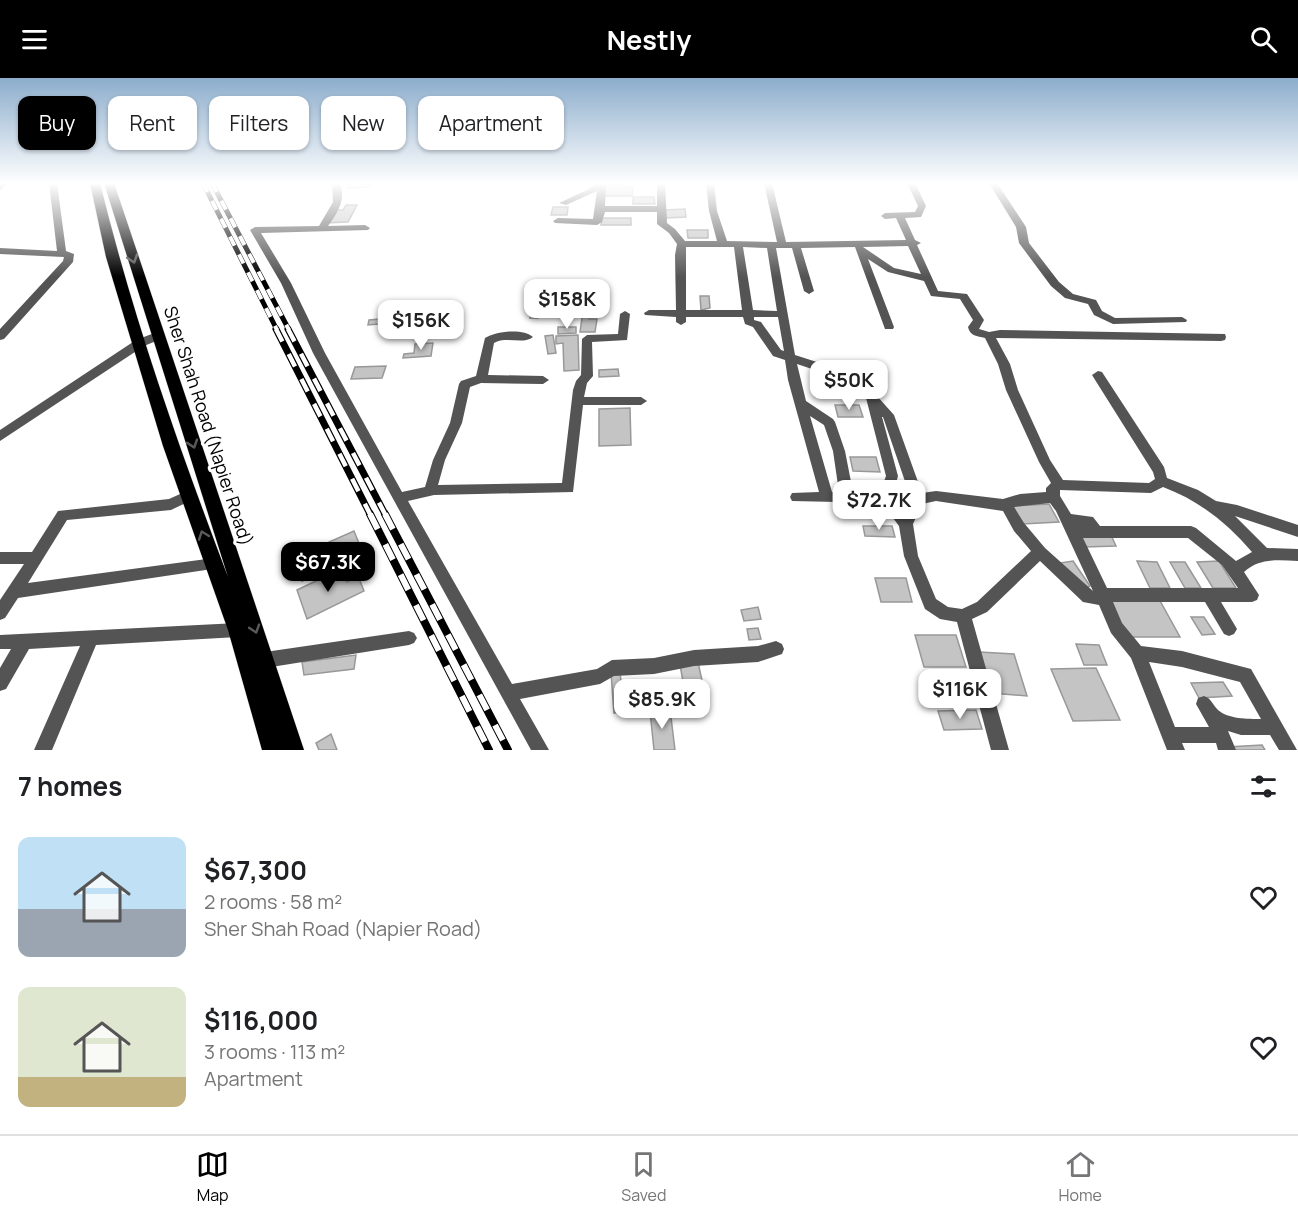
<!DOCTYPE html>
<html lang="en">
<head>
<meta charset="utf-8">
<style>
	:root { --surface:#fff; --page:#f2f2f2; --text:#202124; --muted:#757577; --line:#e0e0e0; --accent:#000 }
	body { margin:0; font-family:Manrope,sans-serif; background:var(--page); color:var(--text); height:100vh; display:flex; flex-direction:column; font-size:22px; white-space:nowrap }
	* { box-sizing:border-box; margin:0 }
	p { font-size:20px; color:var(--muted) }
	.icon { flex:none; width:33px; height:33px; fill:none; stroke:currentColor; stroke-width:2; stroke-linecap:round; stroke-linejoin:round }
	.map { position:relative; height:672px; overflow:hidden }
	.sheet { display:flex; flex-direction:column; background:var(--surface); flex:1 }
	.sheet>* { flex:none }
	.guide { position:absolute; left:18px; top:18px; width:600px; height:54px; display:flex; gap:12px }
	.price { position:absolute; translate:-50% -51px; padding:0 14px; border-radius:12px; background:#fff; color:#222; font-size:20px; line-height:39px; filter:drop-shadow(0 2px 3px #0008) }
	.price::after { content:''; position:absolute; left:50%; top:36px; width:18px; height:14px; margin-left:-9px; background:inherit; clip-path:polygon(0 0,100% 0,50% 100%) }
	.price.selected { background:var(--accent); color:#fff }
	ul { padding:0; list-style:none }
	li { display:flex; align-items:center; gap:18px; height:150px; padding:0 18px }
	li span { display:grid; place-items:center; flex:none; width:168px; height:120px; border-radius:12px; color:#555 }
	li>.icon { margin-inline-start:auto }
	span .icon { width:72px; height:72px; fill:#fffc; stroke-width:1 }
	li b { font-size:26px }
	h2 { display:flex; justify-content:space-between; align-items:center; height:72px; padding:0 18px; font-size:26px }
	.chip { padding:0 21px; border-radius:12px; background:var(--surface); box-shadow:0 2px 4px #0004; font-size:21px; line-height:54px }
	.chip.selected { background:var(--accent); color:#fff }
	header { display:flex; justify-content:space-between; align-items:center; height:78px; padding:0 18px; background:var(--accent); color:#fff; font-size:27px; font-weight:700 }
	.tab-bar { display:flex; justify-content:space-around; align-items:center; height:84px; border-top:2px solid var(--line); background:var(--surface); font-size:16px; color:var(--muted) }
	.tab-bar a { display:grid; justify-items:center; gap:3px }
	.tab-bar .selected { color:var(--accent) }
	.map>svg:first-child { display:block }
</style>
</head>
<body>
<header><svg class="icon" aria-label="menu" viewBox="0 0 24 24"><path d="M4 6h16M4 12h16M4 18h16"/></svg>Nestly<svg class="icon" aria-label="search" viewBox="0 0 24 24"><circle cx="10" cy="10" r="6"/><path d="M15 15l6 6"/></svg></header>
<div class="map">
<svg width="1298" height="672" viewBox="0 0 1298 672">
	<rect width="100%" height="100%" fill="#fff"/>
	<g fill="#c4c4c4" stroke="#989898" stroke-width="1.5">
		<polygon points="349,105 373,105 368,109 347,110"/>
		<polygon points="605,109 633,109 632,118 604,118"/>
		<polygon points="633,119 654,119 655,126 633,126"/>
		<polygon points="346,127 357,127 348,144 324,145 331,132 343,132"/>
		<polygon points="553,129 568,129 567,137 551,137"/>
		<polygon points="685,131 686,139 666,140 665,132"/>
		<polygon points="602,140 631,140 631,147 601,147"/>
		<polygon points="687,152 708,152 708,160 688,160"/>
		<polygon points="700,218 709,218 710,230 701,232"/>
		<polygon points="532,229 540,229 538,240 530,240"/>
		<polygon points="583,233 587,233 589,241 597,241 595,254 580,254"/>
		<polygon points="412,238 411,247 381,249 379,246 368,247 369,242"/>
		<polygon points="558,249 576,249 576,255 558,256"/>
		<polygon points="553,257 556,275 548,276 545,258"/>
		<polygon points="578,257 579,292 564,293 563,265 556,266 556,258"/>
		<polygon points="433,265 431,278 403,280 404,276 414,275 415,266"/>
		<polygon points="386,288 382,300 351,301 355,289"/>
		<polygon points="618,291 619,298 599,299 599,292"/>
		<polygon points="835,327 859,327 863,339 838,339"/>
		<polygon points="630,330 631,367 599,368 599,331"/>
		<polygon points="850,379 876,379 880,394 853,393"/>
		<polygon points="1049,426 1059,444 1022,446 1013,428"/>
		<polygon points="863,448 892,448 895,459 865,458"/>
		<polygon points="354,453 360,468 345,477 296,497 291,481"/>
		<polygon points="1110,455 1116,468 1084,469 1078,456"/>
		<polygon points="345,477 347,484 302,503 296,497"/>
		<polygon points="1073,483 1090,508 1084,511 1060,485"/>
		<polygon points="1137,483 1157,484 1170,510 1150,510"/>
		<polygon points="1219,483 1236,510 1213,510 1197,484"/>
		<polygon points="1170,484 1185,484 1201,510 1185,510"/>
		<polygon points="337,493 347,504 358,498 364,513 307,541 297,512"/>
		<polygon points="875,500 906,500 912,524 881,524"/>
		<polygon points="1107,521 1159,521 1180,559 1125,559"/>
		<polygon points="758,529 761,541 744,543 741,532"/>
		<polygon points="1191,539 1204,539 1215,556 1202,557"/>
		<polygon points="758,550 761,561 749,562 747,551"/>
		<polygon points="915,557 956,557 966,589 924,589"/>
		<polygon points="1076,566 1099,567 1107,587 1084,587"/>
		<polygon points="979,574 1014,576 1027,618 991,615"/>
		<polygon points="356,577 354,591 304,597 302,584"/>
		<polygon points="698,584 706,621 687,625 680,587"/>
		<polygon points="1096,590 1120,642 1073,643 1051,591"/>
		<polygon points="620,594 624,633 614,635 611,595"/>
		<polygon points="1223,604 1232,618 1199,620 1191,605"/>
		<polygon points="670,631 675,672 654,672 650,633"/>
		<polygon points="976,632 982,651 944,652 938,633"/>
		<polygon points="331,656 337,672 319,672 316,665"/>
		<polygon points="1262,667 1265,672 1229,672 1227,669"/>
	</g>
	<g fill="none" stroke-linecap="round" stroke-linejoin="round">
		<g stroke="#dbdbdb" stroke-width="1">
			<path id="primary" d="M90,105H100C133,240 179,370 228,499L104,105H114L304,672H262L228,552L163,368L106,179Z"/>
		</g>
		<g fill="#545454" fill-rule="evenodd">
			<polygon points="0,105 9,105 0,112"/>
			<polygon points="49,105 57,105 66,173 74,176 73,184 4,261 0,262 0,251 63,183 64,179 0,176 0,170 57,173"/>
			<path d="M332,105H340C346,122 338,134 328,148L365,147L370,150L368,152L261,155L291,205L325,275L402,414L425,409L433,382L450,345L459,306L461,303L476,298L485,260C497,253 523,250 533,259C524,267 506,258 494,265L488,297L543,298L549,302L543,306L481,305L470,309L462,345L445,382L438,407L562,405L573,312L576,303L581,297L582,261L587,257L618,256L620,236L625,233L630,236L627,262L592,264L593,298L587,305L584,319H641L647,323L641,327H583L573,414L434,417L408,423L512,606L597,591L612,582L654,580L694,572L758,568L776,563L782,566L784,571L782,576L758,584L694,588L654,596L614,598L600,606L520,621L549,672H531L313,275L281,205L250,152L255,149L319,148L333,124Z"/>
			<path d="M597,105H626L622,108L606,107L605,128H657V105H665L667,145L675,151L685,163H717L709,133L706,105H714L717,133L727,163L777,164L764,105H772L786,164L906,162L896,140L885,141L881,138L885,135L915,134L918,128L907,105H915L926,128L921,139L905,140L915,162L921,165L917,167L938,213L967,216L984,242L979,251L989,254L1000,252L1225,256L1226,259L1225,262L1221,263L996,260L1010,286L1018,312L1050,382L1063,402L1149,405L1155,401L1153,394L1092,297L1098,293L1102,294L1164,389L1167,400L1198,412L1216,423L1237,427L1298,447V459L1235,438L1267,470L1298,471V483C1277,482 1260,480 1244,494L1259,517L1257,522L1252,524H1221L1237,551L1234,556L1229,558L1224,556L1205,524H1113L1122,545L1141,568L1182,573L1251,591L1297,672H1279L1270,657H1241L1228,653L1236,672H1218L1216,665H1182L1185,672H1167L1131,580L1111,555L1099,527L1083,524L1040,483L987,534L972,541L1009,672H991L957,544L940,541L925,531L904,478L899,448L882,425L792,423L790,419L792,415L819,414L788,302L785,282L773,278L753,249L745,246L743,239H686V244L681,247L676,244V239L645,237L644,235L649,232H676L675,177L677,166L669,155L657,146V134H605L602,144L597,147L555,145L553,143L558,140L593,141L597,113L566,127L559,125L587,112ZM908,168L921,196L894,190L863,169ZM686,169H734L742,232H686ZM743,169L767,170L777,233L753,232ZM855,169L885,251H893L894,249L868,181L888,194L924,203L931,218L960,221L973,242L968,249C970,258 977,258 985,260L998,286L1006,312L1039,384L1051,405L1046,410V414L1020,416L1003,421L936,413L922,415L894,337L877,318L874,311L823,286L795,277L776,170H792L804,213L809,216L814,213L801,170ZM754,239H778L784,273L781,272L761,244L754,242ZM797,286L815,292L865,316L886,398L880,414H853L845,373L835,344L833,341L806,323ZM810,338L824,347L833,373L839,414H832ZM882,339H883L910,418L893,416L898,398ZM1163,409C1200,423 1227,445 1252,474L1236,483L1196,450L1191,448H1100L1093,439L1071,436L1060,418V412L1151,415ZM936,423L1003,433L1014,453L1031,473L977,524L962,531L948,529L936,521L918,478L913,446L922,426ZM1050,425L1056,433L1093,513L1045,470L1024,445L1014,429ZM899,428L906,429L904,434ZM1083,460H1188L1222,487L1238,510H1107ZM1149,584L1182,589L1240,604L1261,641C1248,641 1228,641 1218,632C1212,626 1212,621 1204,618L1198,620L1196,626L1209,649H1175Z"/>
			<polygon points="989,105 997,105 1026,149 1029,165 1059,204 1073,216 1096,222 1102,233 1115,240 1182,239 1187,242 1186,244 1113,246 1094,237 1088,226 1065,220 1051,208 1019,165 1016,149"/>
			<polygon points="157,254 161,255 162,258 161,261 144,268 0,363 0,352 136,262"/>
			<polygon points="189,412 194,413 196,417 194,421 171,432 67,442 28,505 214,480 219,482 221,486 219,490 18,520 5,540 0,542 0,522 24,486 0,486 0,474 32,474 58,433 169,421"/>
			<polygon points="238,545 243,547 246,552 243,557 238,559 96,567 52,672 34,672 80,568 29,571 6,611 0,613 0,590 11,571 0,571 0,557"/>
			<polygon points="409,553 414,555 417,560 414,565 409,567 265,590 259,587 257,582 259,577 265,574"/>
		</g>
		<use href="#primary" fill="#000" fill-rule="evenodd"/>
		<g stroke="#000" stroke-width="5">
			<g id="rail-far2">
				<polyline points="203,105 277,252"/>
				<polyline points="212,105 289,252"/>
			</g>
		</g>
		<g stroke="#000" stroke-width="7">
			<g id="rail-far1">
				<polyline points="276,251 371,438"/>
				<polyline points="288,251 386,438"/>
			</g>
		</g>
		<g stroke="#000" stroke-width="8">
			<g id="rail">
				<polyline points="370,436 489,672"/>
				<polyline points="385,436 508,672"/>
			</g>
		</g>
		<use href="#rail-far2" stroke="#fff" stroke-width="4" stroke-dasharray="10" stroke-linecap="butt"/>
		<use href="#rail-far1" stroke="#fff" stroke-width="4.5" stroke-dasharray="14" stroke-linecap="butt"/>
		<use href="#rail" stroke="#fff" stroke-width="6" stroke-dasharray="17" stroke-linecap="butt"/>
	</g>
	<defs><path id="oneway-chevron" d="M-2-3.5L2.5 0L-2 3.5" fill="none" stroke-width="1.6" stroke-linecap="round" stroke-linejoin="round" transform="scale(1.5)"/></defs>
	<g stroke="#595959">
		<use href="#oneway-chevron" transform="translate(133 181) rotate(72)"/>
		<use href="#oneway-chevron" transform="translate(193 366) rotate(72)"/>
		<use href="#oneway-chevron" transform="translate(203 457) rotate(-110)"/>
		<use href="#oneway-chevron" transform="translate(255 551) rotate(72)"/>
	</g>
	<linearGradient id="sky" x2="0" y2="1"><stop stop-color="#8cadcc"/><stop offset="0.53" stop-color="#fff"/><stop offset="1" stop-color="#fff" stop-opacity="0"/></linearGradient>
	<rect width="1298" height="199" fill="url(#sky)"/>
	<g text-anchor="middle" stroke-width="6" stroke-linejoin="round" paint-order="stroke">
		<g font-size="18" fill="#000" stroke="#fff">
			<text transform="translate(208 348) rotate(72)" y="6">Sher Shah Road (Napier Road)</text>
		</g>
	</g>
</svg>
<b class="price" style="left:567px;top:252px">$158K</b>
<b class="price" style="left:421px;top:273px">$156K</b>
<b class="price" style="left:849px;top:333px">$50K</b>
<b class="price" style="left:879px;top:453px">$72.7K</b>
<b class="price selected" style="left:328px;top:515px">$67.3K</b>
<b class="price" style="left:960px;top:642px">$116K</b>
<b class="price" style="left:662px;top:652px">$85.9K</b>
<div class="guide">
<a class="chip selected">Buy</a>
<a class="chip">Rent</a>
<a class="chip">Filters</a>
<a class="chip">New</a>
<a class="chip">Apartment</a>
</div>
</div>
<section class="sheet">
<h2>7 homes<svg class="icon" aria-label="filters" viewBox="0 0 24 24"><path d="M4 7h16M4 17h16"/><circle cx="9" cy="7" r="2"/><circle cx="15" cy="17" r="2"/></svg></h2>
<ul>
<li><span style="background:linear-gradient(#bfe0f5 60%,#9aa5b1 0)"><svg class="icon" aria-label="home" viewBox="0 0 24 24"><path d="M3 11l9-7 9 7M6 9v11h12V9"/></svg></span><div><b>$67,300</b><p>2 rooms · 58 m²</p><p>Sher Shah Road (Napier Road)</p></div><svg class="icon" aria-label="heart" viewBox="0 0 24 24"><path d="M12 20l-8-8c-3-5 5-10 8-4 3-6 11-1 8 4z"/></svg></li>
<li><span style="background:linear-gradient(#dfe7d0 75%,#c2b280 0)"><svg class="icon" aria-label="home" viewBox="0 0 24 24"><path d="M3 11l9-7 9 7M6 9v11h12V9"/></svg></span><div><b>$116,000</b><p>3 rooms · 113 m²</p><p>Apartment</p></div><svg class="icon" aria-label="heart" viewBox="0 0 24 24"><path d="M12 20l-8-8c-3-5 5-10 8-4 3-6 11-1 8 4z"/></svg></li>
</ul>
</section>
<nav class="tab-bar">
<a class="selected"><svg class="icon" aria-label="map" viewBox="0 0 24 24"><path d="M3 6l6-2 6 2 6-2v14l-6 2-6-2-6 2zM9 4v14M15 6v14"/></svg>Map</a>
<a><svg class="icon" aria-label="saved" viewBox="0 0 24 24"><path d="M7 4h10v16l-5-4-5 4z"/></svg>Saved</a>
<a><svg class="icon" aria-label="home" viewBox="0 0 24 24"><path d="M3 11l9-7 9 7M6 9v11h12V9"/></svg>Home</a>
</nav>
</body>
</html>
